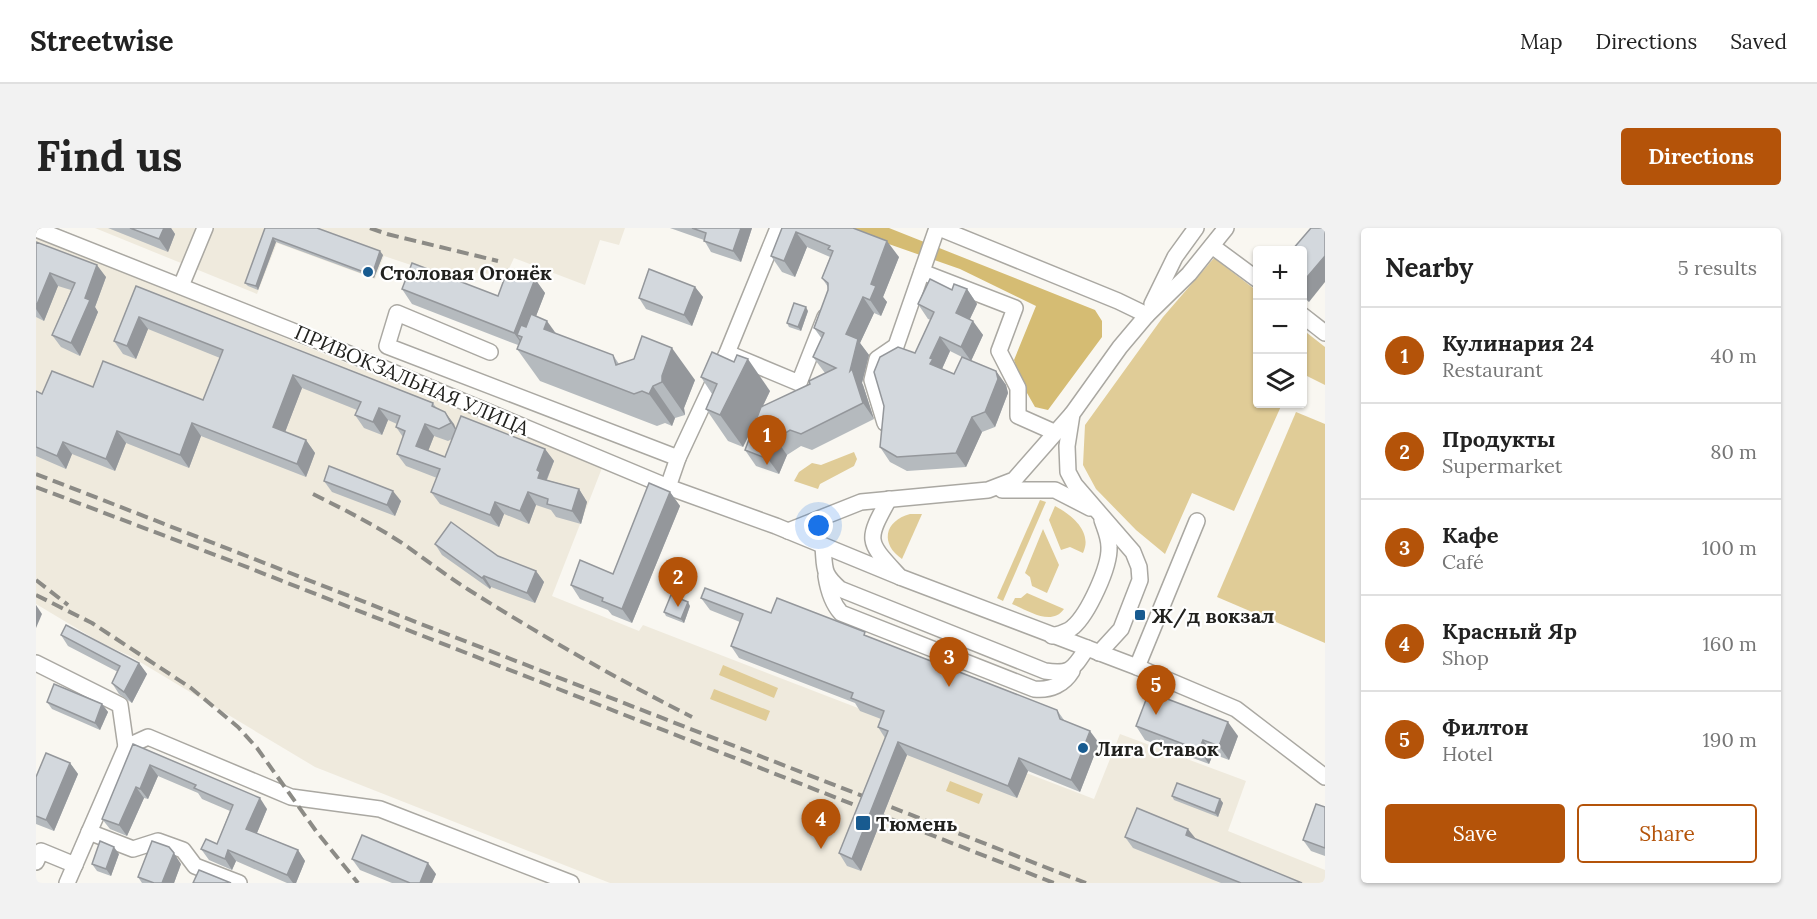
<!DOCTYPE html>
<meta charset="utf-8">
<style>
:root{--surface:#fff;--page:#f2f2f2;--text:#222;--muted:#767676;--line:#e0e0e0;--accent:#b45309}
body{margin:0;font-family:Lora,serif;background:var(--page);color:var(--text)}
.controls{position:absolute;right:18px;top:18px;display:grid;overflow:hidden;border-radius:6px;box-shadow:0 2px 4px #0004}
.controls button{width:54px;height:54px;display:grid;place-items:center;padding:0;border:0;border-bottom:2px solid var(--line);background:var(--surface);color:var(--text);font:30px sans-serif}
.you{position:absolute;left:783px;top:298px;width:21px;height:21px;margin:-15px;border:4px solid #fff;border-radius:50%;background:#1a73e8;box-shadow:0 0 0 9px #1a73e833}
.badge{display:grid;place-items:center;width:39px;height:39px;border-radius:50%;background:var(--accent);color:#fff;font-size:20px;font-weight:700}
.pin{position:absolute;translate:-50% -50px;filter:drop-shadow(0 2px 3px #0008)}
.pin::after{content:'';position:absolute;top:32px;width:21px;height:18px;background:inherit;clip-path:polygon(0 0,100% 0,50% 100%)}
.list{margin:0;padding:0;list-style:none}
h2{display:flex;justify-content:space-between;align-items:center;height:78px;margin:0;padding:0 24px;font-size:26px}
h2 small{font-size:20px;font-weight:400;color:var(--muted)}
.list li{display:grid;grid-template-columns:39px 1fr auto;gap:18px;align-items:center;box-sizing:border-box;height:96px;padding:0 24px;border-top:2px solid var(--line)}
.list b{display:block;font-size:22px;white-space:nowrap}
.list p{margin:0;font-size:20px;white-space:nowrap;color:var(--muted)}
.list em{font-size:20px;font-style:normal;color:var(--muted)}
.actions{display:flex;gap:12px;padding:18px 24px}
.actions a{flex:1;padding:14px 0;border:2px solid var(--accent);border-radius:6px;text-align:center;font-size:21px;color:var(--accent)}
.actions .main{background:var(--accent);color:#fff}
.icon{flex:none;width:33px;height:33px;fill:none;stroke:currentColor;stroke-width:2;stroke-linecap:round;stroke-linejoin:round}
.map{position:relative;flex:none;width:1289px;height:655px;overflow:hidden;border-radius:6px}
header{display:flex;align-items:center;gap:36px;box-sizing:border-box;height:84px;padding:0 30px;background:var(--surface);border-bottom:2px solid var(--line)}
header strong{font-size:28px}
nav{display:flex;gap:33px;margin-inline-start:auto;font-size:21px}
.intro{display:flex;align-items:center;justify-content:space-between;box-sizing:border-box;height:144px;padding:0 36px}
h1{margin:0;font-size:42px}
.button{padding:15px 27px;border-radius:6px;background:var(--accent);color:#fff;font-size:21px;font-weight:700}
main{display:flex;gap:36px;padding:0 36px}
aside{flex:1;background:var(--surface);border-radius:6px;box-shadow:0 2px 4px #0004}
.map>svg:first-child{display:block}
.built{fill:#efeadd}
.green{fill:#e0cc97}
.forest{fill:#d5bc73}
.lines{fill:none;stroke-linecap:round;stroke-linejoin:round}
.minor-casing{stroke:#aaa8a2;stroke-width:18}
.minor{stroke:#fff;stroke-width:15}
.rail{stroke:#8c8b86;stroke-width:4;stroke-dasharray:12 6;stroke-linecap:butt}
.wall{fill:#b5babe;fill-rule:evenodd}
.shaded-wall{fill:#94979b}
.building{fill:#d3d8dd;stroke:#94979b;stroke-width:1.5}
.poi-dot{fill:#185b90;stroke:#fff;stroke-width:2}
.labels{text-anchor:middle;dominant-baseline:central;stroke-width:4.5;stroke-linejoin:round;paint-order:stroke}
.poi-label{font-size:20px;font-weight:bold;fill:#21211e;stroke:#fff;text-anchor:start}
.street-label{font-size:20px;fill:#21211e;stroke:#fff}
</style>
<header>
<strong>Streetwise</strong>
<nav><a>Map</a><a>Directions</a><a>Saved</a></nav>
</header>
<div class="intro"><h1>Find us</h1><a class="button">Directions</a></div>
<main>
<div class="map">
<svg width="1289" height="655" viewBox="0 0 1289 655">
<rect width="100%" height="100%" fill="#f9f7f1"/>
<g class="built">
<path d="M59 0H589L583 17 564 12 549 57 478 30 470 47 387 41 348 28 339 51 241 15 221 66Z"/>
<path d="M0 8 566 240 516 368 603 403 607 397 1058 571 1084 506 1210 553 1192 603 1289 642V655H574L279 539 94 428 67 416 0 376Z"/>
</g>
<g class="green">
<path d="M1178 30 1221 63 1222 176H1246L1198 283 1156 265 1129 326 1100 302 1060 261 1047 237 1049 197 1127 89Z"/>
<path d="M1266 101 1289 119V157L1267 146Z"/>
<path d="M1260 184 1289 196V415L1181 369Z"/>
<path d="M818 224 821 231 818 238 784 256 782 261 758 253 763 244 776 235 785 237Z"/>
<path d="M1004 272 1010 274 967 373 961 370Z"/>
<path d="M1019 278C1036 287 1057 304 1047 325L1034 319 1025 322 1013 292Z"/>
<path d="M874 286H886L866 331C844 316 848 293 874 286Z"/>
<path d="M1007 301 1023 337 1011 365 996 358 994 349 989 345Z"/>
<path d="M991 365 1028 381C1015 399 992 382 976 376L979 370H985Z"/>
<path d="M687 437 742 460 738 470 683 447Z"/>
<path d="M678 461 734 483 730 493 674 471Z"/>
<path d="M914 553 947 566 943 576 910 563Z"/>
</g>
<path class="forest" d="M807 0H853L1059 82 1066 93V109L1012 182 999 179 987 158 978 132 1000 78 924 41Z"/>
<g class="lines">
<defs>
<g id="minor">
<path d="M903 0 1082 73 1111 87"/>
<path d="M0 1 292 117 632 259 740 298 864 349"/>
<path d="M1176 18 1222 52"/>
<path d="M886 44 979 80 963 123 982 160V188L1018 204"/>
<path d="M145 58 169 0"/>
<path d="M1116 76 1139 29 1160 0"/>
<path d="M1266 87 1289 105"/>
<path d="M454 124 361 85 351 118 642 230"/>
<path d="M696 127 763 155 789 89"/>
<path d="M849 195 836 152 841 131 860 118 901 0"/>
<path d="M632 259 642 230 691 125 742 0"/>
<path d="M966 262H1019L1054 280"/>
<path d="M853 271C829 314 831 313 864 349L1101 439 1200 481 1289 549"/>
<path d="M752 303 825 274 952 262 978 252 1036 186"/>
<path d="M787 318C789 341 786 345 804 361L1009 443C1035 447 1037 441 1051 420"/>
<path d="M790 348C792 361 796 375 805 385L998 461C1015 463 1028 456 1036 443"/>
<path d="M1016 408C1023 406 1032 404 1037 399 1052 386 1074 339 1073 319 1073 309 1069 301 1066 292"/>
<path d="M1063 425 1085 401 1104 352 1103 339 1097 324 1039 257 1032 244 1031 218 1036 186 1084 119 1111 87 1153 46 1190 0"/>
<path d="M0 435 84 477 90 519"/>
<path d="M1101 439 1161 293"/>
<path d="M90 519 112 509 255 569 344 581 535 655"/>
<path d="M53 604 97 621 122 613 147 622 159 638 203 655"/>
<path d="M0 634 5 623 39 637"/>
<path d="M31 655 90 519"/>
</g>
</defs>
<use href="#minor" class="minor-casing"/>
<use href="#minor" class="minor"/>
<g class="rail">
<path d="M334 0 351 6 462 33"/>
<path d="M0 246 1050 655"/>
<path d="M0 259 203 336 1018 655"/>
<path d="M277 266C309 282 339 297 369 317 390 332 411 348 433 362 506 408 579 450 656 489"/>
<path d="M0 352 32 377"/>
<path d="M0 367 56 395 155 460 202 499 221 520 280 603 322 655"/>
</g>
</g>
<g class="wall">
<path d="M72 0H135L139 6 132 24Z"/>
<path d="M229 0 347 27 338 50 240 14 222 62 212 58 209 55Z"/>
<path d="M634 0H716L705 34 675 24 668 12Z"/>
<path d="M746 0 863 29 847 69 851 74 845 88 838 85 824 115 833 127 826 155 827 157 838 191 776 222 765 218 751 227 743 246 720 238 709 222 721 191 707 219 692 213 670 181 676 166 665 149 734 163 727 178 774 156 789 145 777 129 786 111 778 100 792 62V59L786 50 794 29 771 19 759 49 746 44 735 28Z"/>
<path d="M0 14 70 49 59 79 62 84 44 128 25 119 16 107 35 62 22 58 8 93 0 89Z"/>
<path d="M1266 22 1273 74 1266 69Z"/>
<path d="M499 51 509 65 500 88 520 106 577 127 583 136 659 152 648 180 649 187 639 190 636 198 629 195 621 198 504 153 481 121 482 117 376 76 366 61 462 68Z"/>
<path d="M100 58 397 175 401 181 409 184 420 201 509 221 518 233 511 252 543 261 551 274 545 296 520 289 515 282 500 277 493 296 468 286 463 299 404 276 395 264 401 250 370 238 361 226 367 209 360 199 361 196 352 192 346 207 328 200 319 187 321 182 266 160 249 204 270 212 279 225 270 249 165 208 153 240 90 215 79 243 36 226 30 241 0 228V163L6 166 57 159 167 172 184 130 112 101 100 131 87 126 78 113ZM398 208 412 213 416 211 409 229 392 223Z"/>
<path d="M659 59 667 69 656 98 610 81 603 70Z"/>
<path d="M931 61 941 76 934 91 947 107 935 133 960 143 970 157 972 165 959 199 946 204 930 239 871 243 854 234 844 219 879 125 895 92 892 91 882 76 916 62ZM914 123 926 129 918 146 906 141Z"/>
<path d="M772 83 765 103 753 99 751 95Z"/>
<path d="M288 253 365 273 359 288 296 264Z"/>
<path d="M634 264 644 278 596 395 576 387 572 382 544 371 535 357 577 346Z"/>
<path d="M399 316 462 328 500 343 508 354 499 375 455 359 454 361 406 327Z"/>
<path d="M665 370 735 385 832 409 1021 482 1028 492 1063 515 1044 564 992 543 981 570 871 527 825 643 811 638 803 625 849 510 842 499 845 491 824 483 819 475 703 430 695 418 704 394 674 382Z"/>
<path d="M654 378 648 395 630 388 628 384Z"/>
<path d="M25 407 103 435 111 446 96 475 83 466 76 455 82 444 32 418Z"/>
<path d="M11 474 66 476 72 484 64 502 16 481Z"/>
<path d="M1100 498 1202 508 1193 532 1177 526 1173 536 1109 512Z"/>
<path d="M97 516 231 581 221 605 262 622 269 633 260 655H251L200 633 196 642 173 632 165 621 181 616 194 583 166 571 162 565 122 548 112 571 108 570 91 608 74 601 66 591Z"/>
<path d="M34 535 42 546 18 603 0 596V549Z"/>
<path d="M1136 568 1184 571 1187 575 1182 589 1138 572Z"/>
<path d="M1289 579V628L1275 623 1267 612Z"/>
<path d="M1089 609 1160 612 1266 655H1185L1097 620Z"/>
<path d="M83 626 75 648 61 643 56 636Z"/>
<path d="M316 631 400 646 396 655H356L324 642Z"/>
<path d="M145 636 138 655H106L102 649Z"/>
</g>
<g class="shaded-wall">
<path d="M128 0H135L139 6 132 24 123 11Z"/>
<path d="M705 0H716L705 34 697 23Z"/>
<path d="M760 4 771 19 759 49 748 33Z"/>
<path d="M237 10 240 14 222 62 220 58Z"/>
<path d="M851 13 863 29 847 69 851 74 845 88 834 72 835 56Z"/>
<path d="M344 23 347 27 338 50 336 47Z"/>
<path d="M1289 28V54L1273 74 1266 65V55Z"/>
<path d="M61 37 70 49 59 79 62 84 44 128 35 115 49 70Z"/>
<path d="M14 45 22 58 8 93 0 81V79Z"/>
<path d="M499 51 509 65 490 114 486 109 481 107 488 117V119L478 105Z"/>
<path d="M659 59 667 69 656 98 648 87Z"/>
<path d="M931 61 941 76 930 99 920 85Z"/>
<path d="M827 69 838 85 824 115 833 127 826 155 827 157 838 191 827 175 814 143 810 106Z"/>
<path d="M770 79 772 83 765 103 762 99Z"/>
<path d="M103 89 112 101 100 131 91 118Z"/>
<path d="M511 93 534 125 508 101Z"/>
<path d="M937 93 947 107 935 133 925 119Z"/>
<path d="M904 109 914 123 905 143 894 136V130Z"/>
<path d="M636 120 659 152 648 180 649 187 626 154V148Z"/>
<path d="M712 131 734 163 707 219 684 187Z"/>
<path d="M960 143 970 157 972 165 959 199 949 184Z"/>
<path d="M257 147 266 160 246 212 237 199Z"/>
<path d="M617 158 639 190 636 198 613 166Z"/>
<path d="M343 180 352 192 346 207 337 194Z"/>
<path d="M409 184 418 196 423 208 415 195Z"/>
<path d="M936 189 946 204 930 239 920 225Z"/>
<path d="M156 195 165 208 153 240 144 227Z"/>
<path d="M389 196 398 208 389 231 380 218Z"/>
<path d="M81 203 90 215 79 243 70 231Z"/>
<path d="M740 211 751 227 743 246 732 231Z"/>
<path d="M270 212 279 225 270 249 261 236Z"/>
<path d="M27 214 36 226 30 241 21 228Z"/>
<path d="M509 221 518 233 510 253 502 250 501 242Z"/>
<path d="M543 261 551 274 545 296 536 283Z"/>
<path d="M357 263 365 273 359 288 351 277Z"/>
<path d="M492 264 500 277 493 296 484 283Z"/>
<path d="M634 264 644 278 596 395 586 381Z"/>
<path d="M459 274 468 286 463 299 454 287Z"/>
<path d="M500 343 508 354 499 375 491 365Z"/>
<path d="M448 348 455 359 454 361 446 350Z"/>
<path d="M652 374 654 378 648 395 645 391Z"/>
<path d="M0 377 6 386 0 400Z"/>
<path d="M103 435 111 446 96 475 88 464Z"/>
<path d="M66 476 72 484 64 502 59 495Z"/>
<path d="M1192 494 1202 508 1193 532 1183 518Z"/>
<path d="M1054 503 1063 515 1044 564 1035 552Z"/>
<path d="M1167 512 1177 526 1173 536 1163 522Z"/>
<path d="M862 514 871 527 825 643 816 631Z"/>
<path d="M983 530 992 543 981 570 972 558Z"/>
<path d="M34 535 42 546 18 603 10 592Z"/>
<path d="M114 537 122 548 112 571 104 561Z"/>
<path d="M100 559 108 570 91 608 83 597Z"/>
<path d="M224 570 231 581 218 612 210 601Z"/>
<path d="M1184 571 1187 575 1182 589 1179 585Z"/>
<path d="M1152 601 1160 611 1150 607Z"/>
<path d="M78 619 83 626 75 648 70 641Z"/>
<path d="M192 622 200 633 196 642 189 631Z"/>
<path d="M262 622 269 633 260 655H257L251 647Z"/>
<path d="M138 625 145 636 138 655H126Z"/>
<path d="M392 635 400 646 396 655H384Z"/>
</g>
<g class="building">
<path d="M94 0H128L123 11Z"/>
<path d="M229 0H281L344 23 336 47 237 10 220 58 209 55Z"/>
<path d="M656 0H705L697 23 668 13 670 5Z"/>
<path d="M746 0H817L851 13 835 56 840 58 834 72 827 69 810 106 822 111 814 143 816 141 827 175 765 206 754 202 740 211 732 231 709 222 725 179 774 156 773 153 800 140 777 129 788 105 778 100 792 62V55L786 50 797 23 792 21 794 18 760 4 748 33 735 28Z"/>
<path d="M1275 0H1289V28L1266 55V22H1256Z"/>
<path d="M0 14 61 37 49 70 54 72 35 115 16 107 39 55 14 45 0 79Z"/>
<path d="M376 35 462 68 472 41 499 51 478 105 366 61Z"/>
<path d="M613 41 659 59 648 87 603 70Z"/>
<path d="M894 51 916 62 918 56 931 61 920 85 937 93 925 119 904 109 894 130 897 131 894 136 918 146 926 129 960 143 962 151 949 184 936 189 920 225 861 229 844 219 848 178 838 144 844 129 862 119 879 125 898 84 882 76Z"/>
<path d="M100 58 397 175 396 178 409 184 415 195 403 201 389 196 380 218 409 229 425 188 509 221 501 242 504 244 502 250 543 261 536 283 511 276 512 271 492 264 484 283 459 274 454 287 395 264 404 241 361 226 369 203 360 199 364 188 343 180 337 194 319 187 325 174 257 147 237 199 270 212 261 236 156 195 144 227 81 203 70 231 27 214 21 228 0 219V163L6 166 16 143 57 159 67 133 167 172 187 122 103 89 91 118 78 113Z"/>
<path d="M758 75 770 79 762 99 751 95Z"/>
<path d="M495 86 511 93 508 101 577 127 580 137 598 131 606 108 636 120 626 148V154L617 158 613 166 606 163 598 166 481 121 486 109 481 107 485 97 490 99Z"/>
<path d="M676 124 698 134 701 127 712 131 684 187 670 181 681 156 665 149Z"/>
<path d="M293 238 357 263 351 277 288 253Z"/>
<path d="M613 255 634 264 586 381 566 373 567 370 535 357 544 332 577 346Z"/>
<path d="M415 294 462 328 500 343 491 365 448 348 446 350 399 316Z"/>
<path d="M669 360 735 385 741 370 829 404 828 407 1021 482 1024 491 1054 503 1035 552 983 530 972 558 862 514 816 631 803 625 852 503 842 499 848 483 815 470 817 465 695 418 707 386 665 370Z"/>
<path d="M635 367 652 374 645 391 628 384Z"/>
<path d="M30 397 103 435 88 464 76 455 84 438 25 407Z"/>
<path d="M18 456 66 476 59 495 11 474Z"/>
<path d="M1113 464 1192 494 1183 518 1167 512 1163 522 1100 498Z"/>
<path d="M97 516 224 570 210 601 262 622 251 647 192 622 189 631 165 621 170 611 181 616 197 577 158 560 160 557 114 537 104 561 100 559 83 597 66 591Z"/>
<path d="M10 525 34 535 10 592 0 588V549Z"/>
<path d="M1141 555 1184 571 1179 585 1136 568Z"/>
<path d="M1280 576 1289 579V620L1267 612Z"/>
<path d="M1101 580 1152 601 1150 607 1266 655H1205L1089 609Z"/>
<path d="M326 607 392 635 384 655H374L316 631Z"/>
<path d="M64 613 78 619 70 641 56 636Z"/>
<path d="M116 613 133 619 138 625 126 655H118L102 649Z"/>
<path d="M163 642 195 655H157Z"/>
</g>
<g class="poi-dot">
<circle cx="332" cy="44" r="6"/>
<rect x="1098" y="381" width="12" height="12" rx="3"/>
<circle cx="1047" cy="520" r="6"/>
<rect x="819" y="587" width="16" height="16" rx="3"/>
</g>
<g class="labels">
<g class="poi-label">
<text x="344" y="44">Столовая Огонёк</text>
<text x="1116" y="387">Ж/д вокзал</text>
<text x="1059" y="520">Лига Ставок</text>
<text x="840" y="595">Тюмень</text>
</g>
<g class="street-label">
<text transform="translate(376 152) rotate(23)">ПРИВОКЗАЛЬНАЯ УЛИЦА</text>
</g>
</g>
</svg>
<div class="controls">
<button>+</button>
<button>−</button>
<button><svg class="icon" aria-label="layers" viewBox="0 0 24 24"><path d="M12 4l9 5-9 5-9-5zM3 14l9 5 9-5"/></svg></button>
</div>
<div class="you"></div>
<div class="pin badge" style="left:731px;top:237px">1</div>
<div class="pin badge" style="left:642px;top:379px">2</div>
<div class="pin badge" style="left:913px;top:459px">3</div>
<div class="pin badge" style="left:785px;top:621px">4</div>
<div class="pin badge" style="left:1120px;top:487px">5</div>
</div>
<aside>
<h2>Nearby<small>5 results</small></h2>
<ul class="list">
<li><span class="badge">1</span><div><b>Кулинария 24</b><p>Restaurant</p></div><em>40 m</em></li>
<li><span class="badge">2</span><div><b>Продукты</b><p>Supermarket</p></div><em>80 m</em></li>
<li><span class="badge">3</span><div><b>Кафе</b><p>Café</p></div><em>100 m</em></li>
<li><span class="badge">4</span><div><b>Красный Яр</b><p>Shop</p></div><em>160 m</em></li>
<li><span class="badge">5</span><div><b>Филтон</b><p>Hotel</p></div><em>190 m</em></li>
</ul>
<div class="actions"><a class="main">Save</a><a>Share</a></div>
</aside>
</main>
